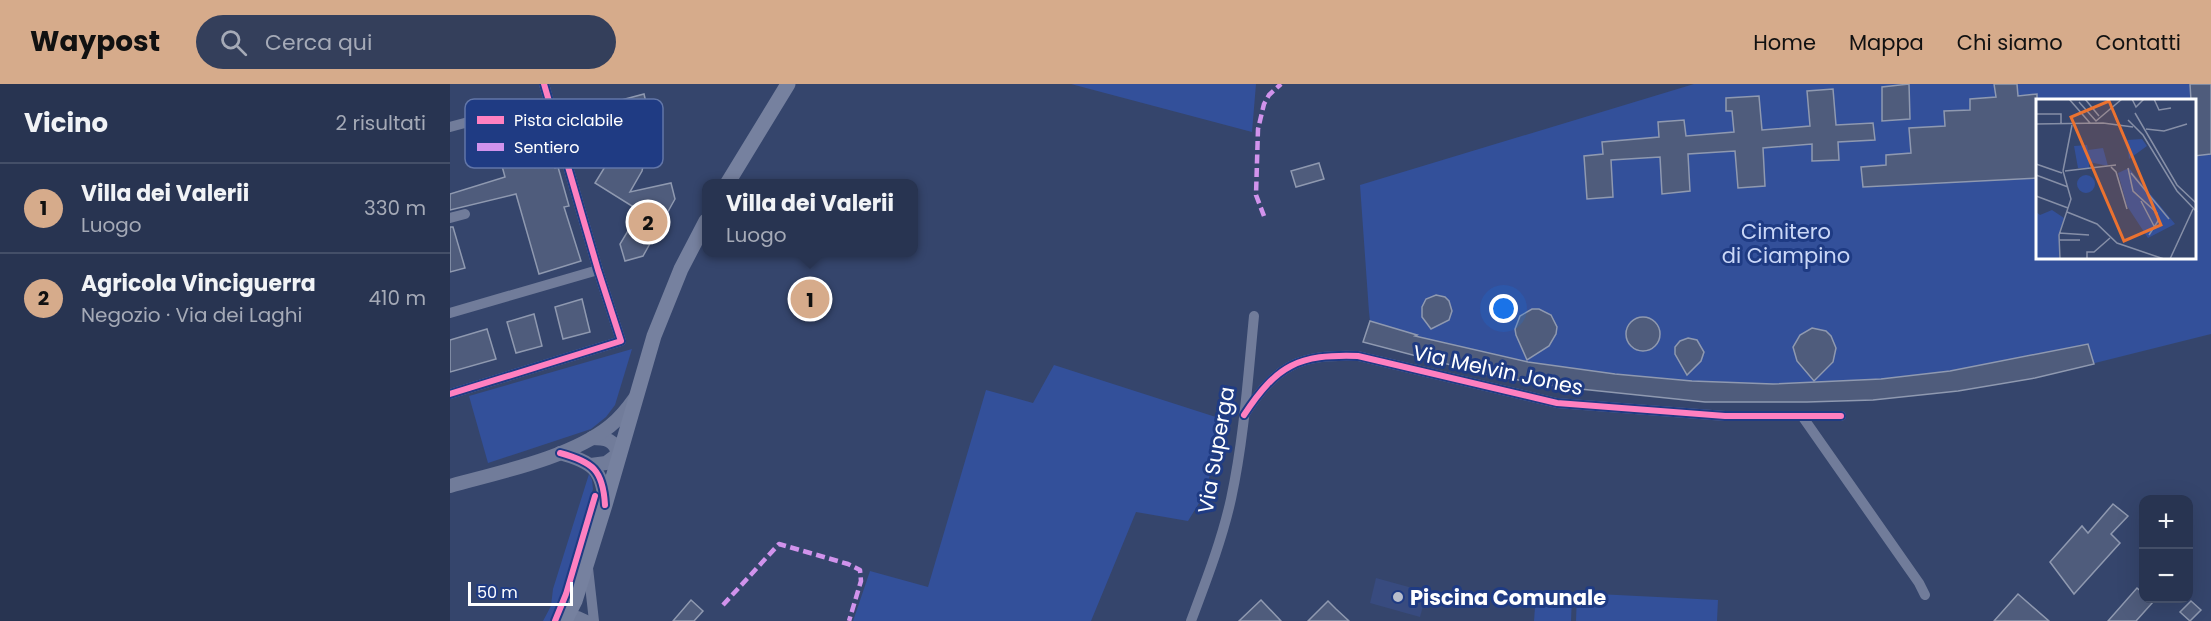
<!DOCTYPE html>
<html lang="it">
<meta charset="utf-8">
<style>
:root{--surface:#283451;--page:#343f5b;--text:#f1f3f6;--muted:#a5aab7;--line:#444f68;--accent:#d6ab8b}
body{margin:0;font-family:Poppins,sans-serif;background:var(--page);color:var(--text)}
.controls{position:absolute;right:18px;bottom:18px;display:grid;overflow:hidden;border-radius:12px;box-shadow:0 6px 24px #0002}
.controls button{width:54px;height:54px;display:grid;place-items:center;padding:0;border:0;border-bottom:2px solid var(--line);background:var(--surface);color:var(--text);font:30px sans-serif}
.scale{position:absolute;left:18px;bottom:15px;width:105px;box-sizing:border-box;padding-left:6px;border:3px solid #fff;border-top:0;font-size:16px;line-height:21px;white-space:nowrap;color:#fff;-webkit-text-stroke:4px #1f3b83;paint-order:stroke}
.you{position:absolute;left:1054px;top:225px;width:21px;height:21px;margin:-15px;border:4px solid #fff;border-radius:50%;background:#1a73e8;box-shadow:0 0 0 9px #1a73e833}
.badge{display:grid;place-items:center;width:39px;height:39px;border-radius:50%;background:var(--accent);color:#111;font-size:20px;font-weight:700}
.pin{position:absolute;translate:-50% -50%;border:3px solid #fff;box-shadow:0 2px 6px #0006}
.popup{position:absolute;left:252px;top:95px;width:216px;height:78px;box-sizing:border-box;display:grid;place-content:center;border-radius:12px;background:var(--surface);filter:drop-shadow(0 2px 4px #0005);font-size:20px;white-space:nowrap;color:var(--muted)}
.popup b{font-size:22px;color:var(--text)}
.popup::after{content:'';position:absolute;left:50%;top:100%;margin-left:-12px;border:12px solid transparent;border-top-color:var(--surface)}
.list{margin:0;padding:0;list-style:none}
h2{display:flex;justify-content:space-between;align-items:center;height:78px;margin:0;padding:0 24px;font-size:26px}
h2 small{font-size:20px;font-weight:400;color:var(--muted)}
.list li{display:grid;grid-template-columns:39px 1fr auto;gap:18px;align-items:center;box-sizing:border-box;height:90px;padding:0 24px;border-top:2px solid var(--line)}
.list b{display:block;font-size:22px;white-space:nowrap}
.list p{margin:0;font-size:20px;white-space:nowrap;color:var(--muted)}
.list em{font-size:20px;font-style:normal;color:var(--muted)}
.icon{flex:none;width:33px;height:33px;fill:none;stroke:currentColor;stroke-width:2;stroke-linecap:round;stroke-linejoin:round}
.map{position:relative;flex:none;width:1761px;height:537px;overflow:hidden}
header{display:flex;align-items:center;gap:36px;box-sizing:border-box;height:84px;padding:0 30px;background:var(--accent);color:#111}
header strong{font-size:28px}
nav{display:flex;gap:33px;margin-inline-start:auto;font-size:21px}
.search{width:420px;height:54px;background:var(--page);display:flex;align-items:center;gap:15px;box-sizing:border-box;padding:0 21px;border-radius:33px;color:var(--muted);font-size:22px}
main{display:flex}
aside{flex:1;background:var(--surface)}
.map>svg:first-child{display:block}
.green{fill:#33509a;fill-rule:evenodd}
.water{fill:#384b7f}
.building{fill:#4f5c7c;stroke:#8f99b0;stroke-width:1.5}
.lines{fill:none;stroke-linecap:round;stroke-linejoin:round}
.minor{stroke:#717c9a;stroke-width:10}
.tertiary{stroke:#717c9a;stroke-width:14}
.secondary{stroke:#76819f;stroke-width:15}
.quiet{stroke:#d193ec;stroke-width:4.5;stroke-dasharray:9 4.5;stroke-linecap:butt}
.cycleway-casing{stroke:#1f3b83;stroke-width:10}
.cycleway{stroke:#ff80c0;stroke-width:6}
.poi-dot{fill:#b8becc;stroke:#1f3b83;stroke-width:2}
.labels{text-anchor:middle;dominant-baseline:central;stroke-width:6;stroke-linejoin:round;paint-order:stroke}
.park-label{font-size:21px;fill:#cad7f7;stroke:#1f3b83}
.street-label{font-size:21px;fill:#fff;stroke:#1f3b83}
.poi-label{font-size:21px;font-weight:bold;fill:#fff;stroke:#1f3b83;text-anchor:start}
.inset-road{fill:none;stroke:#868fa7;stroke-width:1.5}
.view{fill:#eb7230;fill-opacity:0.15;stroke:#eb7230;stroke-width:3}
.inset-edge{fill:none;stroke:#fff;stroke-width:3}
.key{fill:#1f3b83;stroke:#6276a8;stroke-width:1.5}
.key-label{font-size:16px;fill:#fff}
</style>
<header>
<strong>Waypost</strong>
<div class="search"><svg class="icon" aria-label="search" viewBox="0 0 24 24"><circle cx="10" cy="10" r="6"/><path d="M15 15l6 6"/></svg>Cerca qui</div>
<nav><a>Home</a><a>Mappa</a><a>Chi siamo</a><a>Contatti</a></nav>
</header>
<main>
<aside>
<h2>Vicino<small>2 risultati</small></h2>
<ul class="list">
<li><span class="badge">1</span><div><b>Villa dei Valerii</b><p>Luogo</p></div><em>330 m</em></li>
<li><span class="badge">2</span><div><b>Agricola Vinciguerra</b><p>Negozio · Via dei Laghi</p></div><em>410 m</em></li>
</ul>
</aside>
<div class="map">
<svg width="1761" height="537" viewBox="0 0 1761 537">
<rect width="100%" height="100%" fill="#35456c"/>
<g class="green">
<path d="M621 0H806L802 48Z"/>
<path d="M1244 0H1761V250L1585 294 1423 316 1357 318H1255L1111 303 1039 291 913 258 920 237 919 228 910 101ZM1587 16H1744V174H1587Z"/>
<path d="M182 265 165 321 156 333 141 345 38 379 19 312Z"/>
<path d="M604 281 772 335 756 408 738 437 686 428 641 537H403L420 487 478 503 536 306 583 319Z"/>
<path d="M139 390 142 396 143 405 112 516 103 537H93L101 522 103 505Z"/>
<path d="M1127 509 1268 516 1267 537H1126Z"/>
<path d="M1086 510 1122 512 1121 537H1084Z"/>
</g>
<path class="water" d="M926 494 977 508 970 533 920 519Z"/>
<g class="building">
<path d="M1459 0 1460 35 1432 37V3Z"/>
<path d="M1544 0H1567L1568 12 1587 10V94L1413 103 1411 83 1436 81V71L1461 69 1459 44 1495 42 1494 27 1520 26V15L1546 13Z"/>
<path d="M1740 0H1761V70L1744 72V16H1741Z"/>
<path d="M1383 5 1386 41 1423 39 1425 56 1388 58 1389 76 1362 77V60L1313 64 1315 102 1288 104 1285 67 1238 70 1240 107 1212 110 1210 73 1161 76 1163 113 1137 115 1134 72 1153 70 1152 58 1209 53 1208 38 1234 36 1236 52 1284 48 1282 27H1276V14L1309 12 1312 46 1360 42 1357 7Z"/>
<path d="M194 10 202 44 192 87 180 108 221 99 225 115 193 172 175 177 170 160 190 127 145 99 161 73 166 45 160 19Z"/>
<path d="M92 36 105 84 108 83 119 122 114 123 131 177 89 190 66 110 0 126V110L55 93 43 49Z"/>
<path d="M869 79 874 95 846 103 841 87Z"/>
<path d="M0 143H3L15 184 0 188Z"/>
<path d="M986 211 995 213 999 217 1002 227 999 236 981 245 972 233V223L976 215Z"/>
<path d="M132 215 140 248 113 255 105 223Z"/>
<path d="M1082 225H1089L1101 231 1107 243 1106 250 1099 262 1077 276 1066 251 1065 245 1070 232Z"/>
<path d="M84 230 92 262 66 269 57 238Z"/>
<circle cx="1193" cy="250" r="17"/>
<path d="M920 237 967 251 965 252 1078 278 1165 290 1242 297 1323 300 1431 295 1500 287 1638 260 1644 280 1585 294 1508 307 1423 316 1357 318H1255L1111 303 1039 291 913 258Z"/>
<path d="M1362 244 1376 247 1381 252 1386 264 1383 278 1364 297 1347 277 1343 263 1350 251Z"/>
<path d="M37 245 46 275 0 288V256Z"/>
<path d="M1238 254 1247 256 1254 268 1251 277 1237 291 1225 270V263L1230 257Z"/>
<path d="M1663 420 1678 432 1661 450 1670 459 1624 510 1600 478 1632 442 1638 449Z"/>
<path d="M1687 504 1694 510V514H1699L1703 518 1686 537H1658Z"/>
<path d="M1568 510 1599 537H1544Z"/>
<path d="M241 516 253 527 244 537H223Z"/>
<path d="M811 516 831 537H789Z"/>
<path d="M878 517 886 525 899 537H858Z"/>
<path d="M1741 517 1751 526 1740 537 1730 528Z"/>
</g>
<g class="lines">
<g class="minor">
<path d="M0 43 63 26"/>
<path d="M0 134 15 130"/>
<path d="M0 229 148 186"/>
<path d="M0 310 171 257 148 186 94 0"/>
<path d="M794 331C827 281 848 270 908 272L1107 319 1275 332H1391"/>
<path d="M1352 332 1469 499 1475 511"/>
<path d="M138 484 144 537"/>
<path d="M117 537V534L128 532 139 537"/>
<path d="M741 537C756 497 772 456 781 415 794 355 798 293 804 232"/>
</g>
<g class="tertiary">
<path d="M110 369C142 378 153 385 155 420"/>
<path d="M141 381 156 379 168 370C165 356 156 354 142 354"/>
<path d="M0 402C50 388 120 374 160 342 170 334 178 324 185 314"/>
</g>
<g class="secondary">
<path d="M277 100 338 0"/>
<path d="M115 537 125 517 155 421 204 252 231 185 256 137"/>
</g>
<g class="quiet">
<path d="M814 132 806 111 808 45 814 20 819 11 831 0"/>
<path d="M273 521 329 460 398 480 410 486 411 497 399 537"/>
</g>
<defs>
<g id="cycleway">
<path d="M0 310 171 257 148 186 94 0"/>
<path d="M794 331C827 281 848 270 908 272L1107 319 1275 332H1391"/>
<path d="M110 369C143 378 153 386 155 421"/>
<path d="M105 537 116 510 145 412"/>
</g>
</defs>
<use href="#cycleway" class="cycleway-casing"/>
<use href="#cycleway" class="cycleway"/>
</g>
<circle class="poi-dot" cx="948" cy="513" r="6"/>
<g class="labels">
<g class="park-label">
<text x="1336" y="147">Cimitero<tspan x="1336" dy="24">di Ciampino</tspan></text>
</g>
<g class="street-label">
<text transform="translate(1048 286) rotate(12)">Via Melvin Jones</text>
<text transform="translate(766 366) rotate(-80)">Via Superga</text>
</g>
<g class="poi-label">
<text x="960" y="513">Piscina Comunale</text>
</g>
</g>
<g transform="translate(1586 15)">
<rect width="160" height="160" fill="#35456c"/>
<path d="M106 40 111 47 93 60 91 41ZM51 46 52 51 67 49 72 67 53 63V69H42L38 47ZM93 69 139 125 112 139 91 107 82 74ZM41 85a9 9 0 1 1 18 0a9 9 0 1 1-18 0ZM16 111 28 119 23 136 24 160H0V113L4 116Z" fill="#33509a"/>
<path class="inset-road" d="M33 0 54 24M49 0 63 17M96 0 100 8 108 0M118 0 123 11 135 9M43 3 60 22 86 0M99 14 141 86 160 104M0 15H25V24M92 21 107 36 141 92 161 113M0 25 67 24 97 28M110 30 128 32 151 25M0 65 26 74M75 68 80 73 91 110M92 69 97 92 121 114 122 122 113 136M27 72 36 26M29 72 80 66M95 74 133 120M0 76 32 88M0 97 32 109M105 102 118 127M31 113 61 125 81 144 128 160M23 134 53 136M23 141H44M24 160 23 136 35 100 27 72M51 160V153H58L74 139M134 160 157 110"/>
<path class="view" d="M73 2 125 126 88 142 35 18Z"/>
<rect width="160" height="160" class="inset-edge"/>
</g>
<rect x="15" y="15" width="198" height="69" rx="9" class="key"/>
<rect x="27" y="32" width="27" height="8" fill="#ff80c0"/>
<rect x="27" y="59" width="27" height="8" fill="#d193ec"/>
<g class="key-label">
<text x="64" y="42">Pista ciclabile</text>
<text x="64" y="69">Sentiero</text>
</g>
</svg>
<div class="controls">
<button>+</button>
<button>−</button>
</div>
<div class="scale">50 m</div>
<div class="you"></div>
<div class="pin badge" style="left:360px;top:215px">1</div>
<div class="popup"><b>Villa dei Valerii</b>Luogo</div>
<div class="pin badge" style="left:198px;top:138px">2</div>
</div>
</main>
